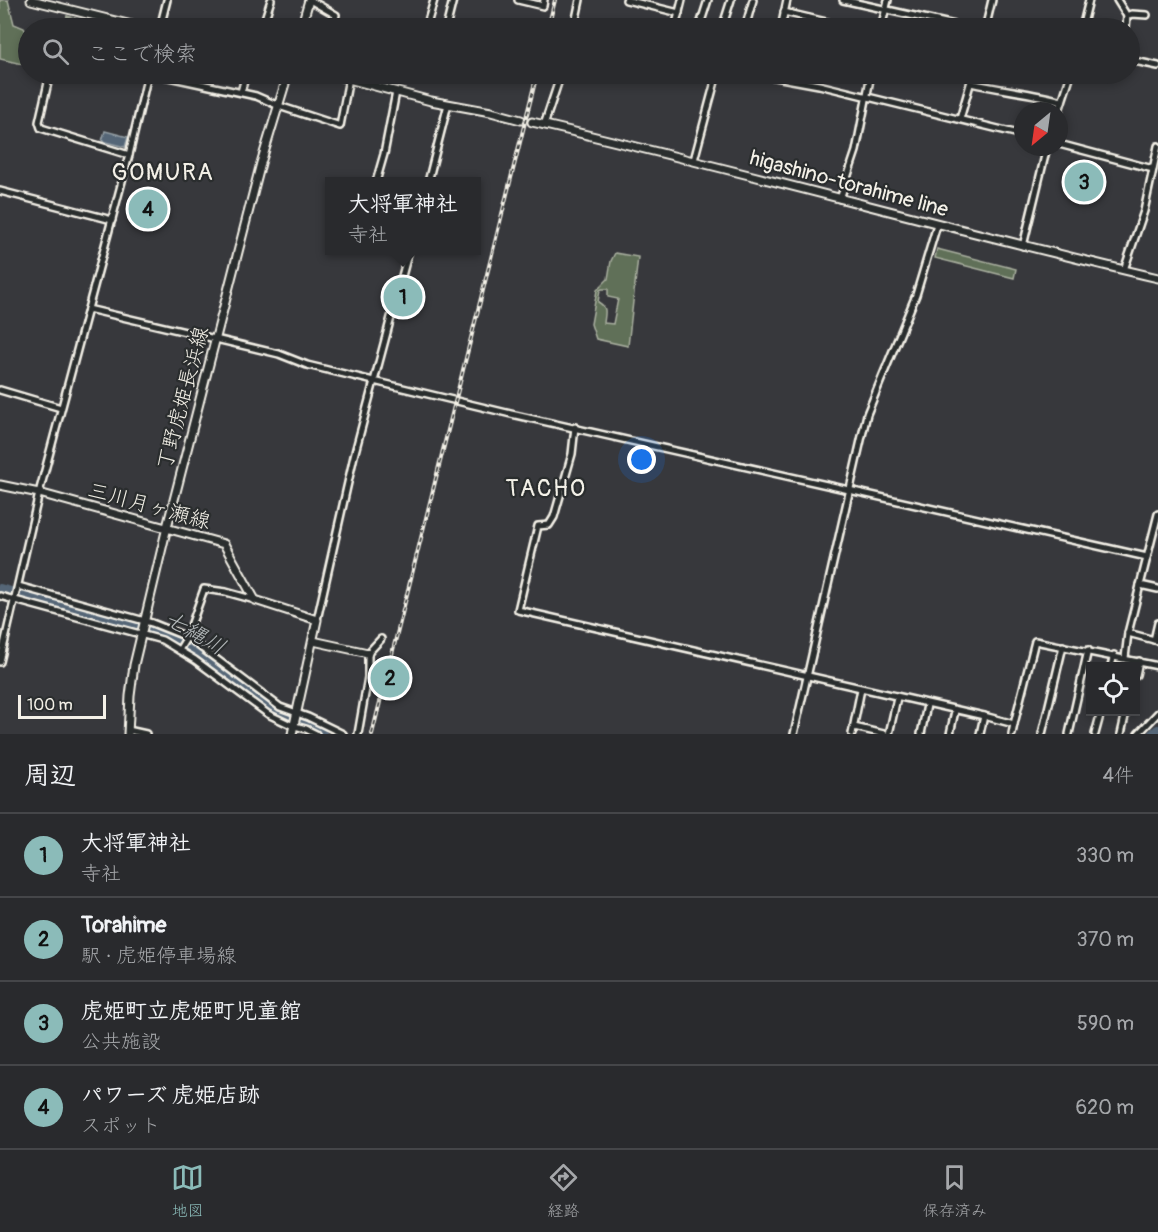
<!DOCTYPE html>
<html lang="ja">
<meta charset="utf-8">
<style>
:root{--surface:#292a2d;--page:#313235;--text:#f1f3f6;--muted:#a5a7aa;--line:#454649;--accent:#8bbbb9}
body{margin:0;font-family:Pangolin,"Klee One",sans-serif;background:var(--page);color:var(--text)}
.controls{position:absolute;right:18px;bottom:18px;display:grid;overflow:hidden;border-radius:0px;box-shadow:0 3px 9px #0003}
.controls button{width:54px;height:54px;display:grid;place-items:center;padding:0;border:0;border-bottom:2px solid var(--line);background:var(--surface);color:var(--text);font:30px sans-serif}
.compass{position:absolute;left:1014px;top:102px;width:54px;height:54px;border-radius:50%;background:var(--surface);box-shadow:0 3px 9px #0003;rotate:209deg}
.scale{position:absolute;left:18px;bottom:15px;width:88px;box-sizing:border-box;padding-left:6px;border:3px solid #f4f1e8;border-top:0;font-size:16px;line-height:21px;white-space:nowrap;color:#f4f1e8;-webkit-text-stroke:4px #2a2d2e;paint-order:stroke}
.you{position:absolute;left:642px;top:460px;width:21px;height:21px;margin:-15px;border:4px solid #fff;border-radius:50%;background:#1a73e8;box-shadow:0 0 0 9px #1a73e833}
.badge{display:grid;place-items:center;width:39px;height:39px;border-radius:50%;background:var(--accent);color:#111;font-size:20px;font-weight:700}
.pin{position:absolute;translate:-50% -50%;border:3px solid #fff;box-shadow:0 2px 6px #0006}
.popup{position:absolute;left:325px;top:177px;width:156px;height:78px;box-sizing:border-box;display:grid;place-content:center;border-radius:0px;background:var(--surface);filter:drop-shadow(0 2px 4px #0005);font-size:20px;white-space:nowrap;color:var(--muted)}
.popup b{font-size:22px;color:var(--text)}
.popup::after{content:'';position:absolute;left:50%;top:100%;margin-left:-12px;border:12px solid transparent;border-top-color:var(--surface)}
.list{margin:0;padding:0;list-style:none}
h2{display:flex;justify-content:space-between;align-items:center;height:78px;margin:0;padding:0 24px;font-size:26px}
h2 small{font-size:20px;font-weight:400;color:var(--muted)}
.list li{display:grid;grid-template-columns:39px 1fr auto;gap:18px;align-items:center;box-sizing:border-box;height:84px;padding:0 24px;border-top:2px solid var(--line)}
.list b{display:block;font-size:22px;white-space:nowrap}
.list p{margin:0;font-size:20px;white-space:nowrap;color:var(--muted)}
.list em{font-size:20px;font-style:normal;color:var(--muted)}
.icon{flex:none;width:33px;height:33px;fill:none;stroke:currentColor;stroke-width:2;stroke-linecap:round;stroke-linejoin:round}
.map{position:relative;flex:none;width:1158px;height:734px;overflow:hidden}
.search{position:absolute;background:var(--surface);box-shadow:0 3px 9px #0003;left:18px;right:18px;top:18px;height:66px;display:flex;align-items:center;gap:15px;box-sizing:border-box;padding:0 21px;border-radius:33px;color:var(--muted);font-size:22px}
.sheet{height:414px;background:var(--surface)}
nav{display:flex;justify-content:space-around;align-items:center;box-sizing:border-box;height:84px;border-top:2px solid var(--line);background:var(--surface);font-size:16px;color:var(--muted)}
nav a{display:grid;justify-items:center;gap:3px}
nav .on{color:var(--accent)}
.map>svg:first-child{display:block}
.green{fill:#607059;stroke:#aab0a0;stroke-width:1.5;fill-rule:evenodd}
.water{fill:#546677;stroke:#949ea4;stroke-width:1.5}
.lines{fill:none;stroke-linecap:round;stroke-linejoin:round}
.river{stroke:#546677;stroke-width:10}
.minor-casing{stroke:#f4f1e8;stroke-width:10}
.secondary-casing{stroke:#f4f1e8;stroke-width:11}
.minor{stroke:#2a2d2e;stroke-width:5}
.secondary{stroke:#2a2d2e;stroke-width:7}
.rail-casing{stroke:#f4f1e8;stroke-width:4}
.rail{stroke:#2a2d2e;stroke-width:1.5;stroke-dasharray:4.5;stroke-linecap:butt}
.labels{text-anchor:middle;dominant-baseline:central;stroke-width:4.5;stroke-linejoin:round;paint-order:stroke}
.street-label{font-size:21px;fill:#f4f1e8;stroke:#2a2d2e}
.water-label{font-size:22px;font-style:italic;fill:#b4b9bb;stroke:#2a2d2e}
.quarter-label{font-size:24px;letter-spacing:1.5px;fill:#f4f1e8;stroke:#2a2d2e}
</style>
<div class="map">
<svg width="1158" height="734" viewBox="0 0 1158 734">
<rect width="100%" height="100%" fill="#37383c"/>
<filter id="ink" filterUnits="userSpaceOnUse"><feTurbulence type="fractalNoise" baseFrequency=".0167" numOctaves="2"/><feDisplacementMap in="SourceGraphic" scale="12" xChannelSelector="R" yChannelSelector="G"/><feConvolveMatrix kernelMatrix="1 2 1 2 8 2 1 2 1" color-interpolation-filters="sRGB"/></filter>
<g filter="url(#ink)">
<g class="green">
<path d="M0 0H8L14 24 24 28 27 34 24 46 28 48V60L22 64 0 59Z"/>
<path d="M67 16 112 28H64Z"/>
<path d="M937 249 1016 269 1014 278 935 258Z"/>
<path d="M615 253 638 257 628 346 596 339 591 324 597 290 608 279 611 261ZM602 289H608V297L618 299 613 324 604 323C605 312 608 308 598 302L600 290Z"/>
</g>
<path class="water" d="M105 131 128 137 125 147 102 141Z"/>
<g class="lines">
<g class="river">
<path d="M0 589 158 631 196 652 278 712 302 722 322 734"/>
<path d="M1153 734 1158 730"/>
</g>
<defs>
<g id="minor">
<path d="M310 0 336 15 333 28"/>
<path d="M518 0 543 6 544 0"/>
<path d="M626 0 679 13"/>
<path d="M843 0 968 28"/>
<path d="M1117 0 1127 16"/>
<path d="M784 12 852 28"/>
<path d="M986 25 992 0"/>
<path d="M986 27V25L999 28"/>
<path d="M160 28 167 0"/>
<path d="M262 28 271 0"/>
<path d="M426 28 434 0"/>
<path d="M446 28 453 0"/>
<path d="M574 28 580 0"/>
<path d="M675 28 682 0"/>
<path d="M699 28 708 0"/>
<path d="M722 28 731 0"/>
<path d="M745 28 753 0"/>
<path d="M781 28 787 0"/>
<path d="M806 28 808 18"/>
<path d="M881 28 888 0"/>
<path d="M1082 28 1089 0"/>
<path d="M1126 28 1127 16 1132 14 1147 15"/>
<path d="M1130 60 1158 66"/>
<path d="M50 74 39 122 41 128 129 155"/>
<path d="M155 74 256 96 279 106 340 126 349 78"/>
<path d="M749 74 770 76"/>
<path d="M771 74 770 76 819 85 1023 135"/>
<path d="M971 83C1001 90 1032 93 1062 101"/>
<path d="M241 92 246 74"/>
<path d="M1059 111 1071 74"/>
<path d="M960 119 973 74"/>
<path d="M544 125 561 74"/>
<path d="M1059 144 1153 169"/>
<path d="M694 160 717 74"/>
<path d="M376 182 384 154 396 92"/>
<path d="M428 182 448 104"/>
<path d="M0 191 112 220"/>
<path d="M840 199 856 151 871 74"/>
<path d="M1023 246 1047 147"/>
<path d="M1124 270 1144 211 1158 146"/>
<path d="M88 309 279 354 307 365 511 414 1147 557"/>
<path d="M0 390 61 408"/>
<path d="M575 427 572 454 554 517 549 525 538 526 518 610 984 716 1014 724 1012 734"/>
<path d="M1140 585 1158 589"/>
<path d="M18 586 152 623 187 637 280 707 308 717 343 734"/>
<path d="M0 596 162 640 195 660 268 714 291 725 306 729 316 734"/>
<path d="M317 620 354 456 409 250"/>
<path d="M1128 633 1158 641"/>
<path d="M1154 640 1158 623"/>
<path d="M179 650 187 637 204 589 226 592 255 600"/>
<path d="M1125 658 1128 633 1158 514"/>
<path d="M0 662 39 493 129 155 148 74"/>
<path d="M1111 666 1114 655"/>
<path d="M1136 675 1139 661"/>
<path d="M1014 724 1035 641 1158 666"/>
<path d="M854 727 884 734"/>
<path d="M128 730 146 734"/>
<path d="M358 734 368 677V653L381 639"/>
<path d="M794 734 867 414 916 295 937 225"/>
<path d="M852 734 861 689"/>
<path d="M889 734 897 698"/>
<path d="M921 734 927 705"/>
<path d="M950 734 955 711"/>
<path d="M980 734 984 716"/>
<path d="M1042 734 1063 646"/>
<path d="M1069 734 1088 650"/>
<path d="M1095 734 1101 712"/>
<path d="M1121 734 1126 712"/>
<path d="M1138 734 1158 713"/>
</g>
<g id="secondary">
<path d="M31 0 144 28"/>
<path d="M301 28 309 0"/>
<path d="M330 74 431 101 491 112 521 120"/>
<path d="M532 122C742 170 948 229 1158 278"/>
<path d="M0 485 39 493 224 544 255 600 317 620 292 734"/>
<path d="M313 641 368 653"/>
<path d="M128 734 130 696 134 665 167 527 261 163 288 74"/>
</g>
</defs>
<use href="#minor" class="minor-casing"/>
<use href="#secondary" class="secondary-casing"/>
<use href="#minor" class="minor"/>
<use href="#secondary" class="secondary"/>
<defs>
<g id="rail">
<path d="M548 28 555 0"/>
<path d="M372 734 537 74"/>
</g>
</defs>
<use href="#rail" class="rail-casing"/>
<use href="#rail" class="rail"/>
</g>
</g>
<g class="labels">
<g class="street-label">
<text transform="translate(849 184) rotate(15)">higashino-torahime line</text>
<text transform="translate(183 398) rotate(-75)">丁野虎姫長浜線</text>
<text transform="translate(149 506) rotate(15)">三川月ヶ瀬線</text>
</g>
<g class="water-label">
<text transform="translate(195 633) rotate(30)">七縄川</text>
</g>
<g class="quarter-label">
<text x="163" y="172">GOMURA</text>
<text x="546" y="488">TACHO</text>
</g>
</g>
</svg>
<div class="controls">
<button><svg class="icon" aria-label="locate" viewBox="0 0 24 24"><circle cx="12" cy="12" r="6"/><path d="M12 2v4M12 18v4M2 12h4M18 12h4"/></svg></button>
</div>
<svg class="compass" viewBox="-18 -18 36 36"><path d="M0-13l5 13h-10z" fill="#e53935"/><path d="M0 13l5-13h-10z" fill="#a5a7aa"/></svg>
<div class="scale">100 m</div>
<div class="you"></div>
<div class="pin badge" style="left:403px;top:297px">1</div>
<div class="popup"><b>大将軍神社</b>寺社</div>
<div class="pin badge" style="left:390px;top:678px">2</div>
<div class="pin badge" style="left:1084px;top:182px">3</div>
<div class="pin badge" style="left:148px;top:209px">4</div>
<div class="search"><svg class="icon" aria-label="search" viewBox="0 0 24 24"><circle cx="10" cy="10" r="6"/><path d="M15 15l6 6"/></svg>ここで検索</div>
</div>
<section class="sheet">
<h2>周辺<small>4件</small></h2>
<ul class="list">
<li><span class="badge">1</span><div><b>大将軍神社</b><p>寺社</p></div><em>330 m</em></li>
<li><span class="badge">2</span><div><b>Torahime</b><p>駅 · 虎姫停車場線</p></div><em>370 m</em></li>
<li><span class="badge">3</span><div><b>虎姫町立虎姫町児童館</b><p>公共施設</p></div><em>590 m</em></li>
<li><span class="badge">4</span><div><b>パワーズ 虎姫店跡</b><p>スポット</p></div><em>620 m</em></li>
</ul>
</section>
<nav>
<a class="on"><svg class="icon" aria-label="map" viewBox="0 0 24 24"><path d="M3 6l6-2 6 2 6-2v14l-6 2-6-2-6 2zM9 4v14M15 6v14"/></svg>地図</a>
<a><svg class="icon" aria-label="directions" viewBox="0 0 24 24"><path d="M12 3l9 9-9 9-9-9zM9 14v-3h6M13 9l2 2-2 2"/></svg>経路</a>
<a><svg class="icon" aria-label="saved" viewBox="0 0 24 24"><path d="M7 4h10v16l-5-4-5 4z"/></svg>保存済み</a>
</nav>
